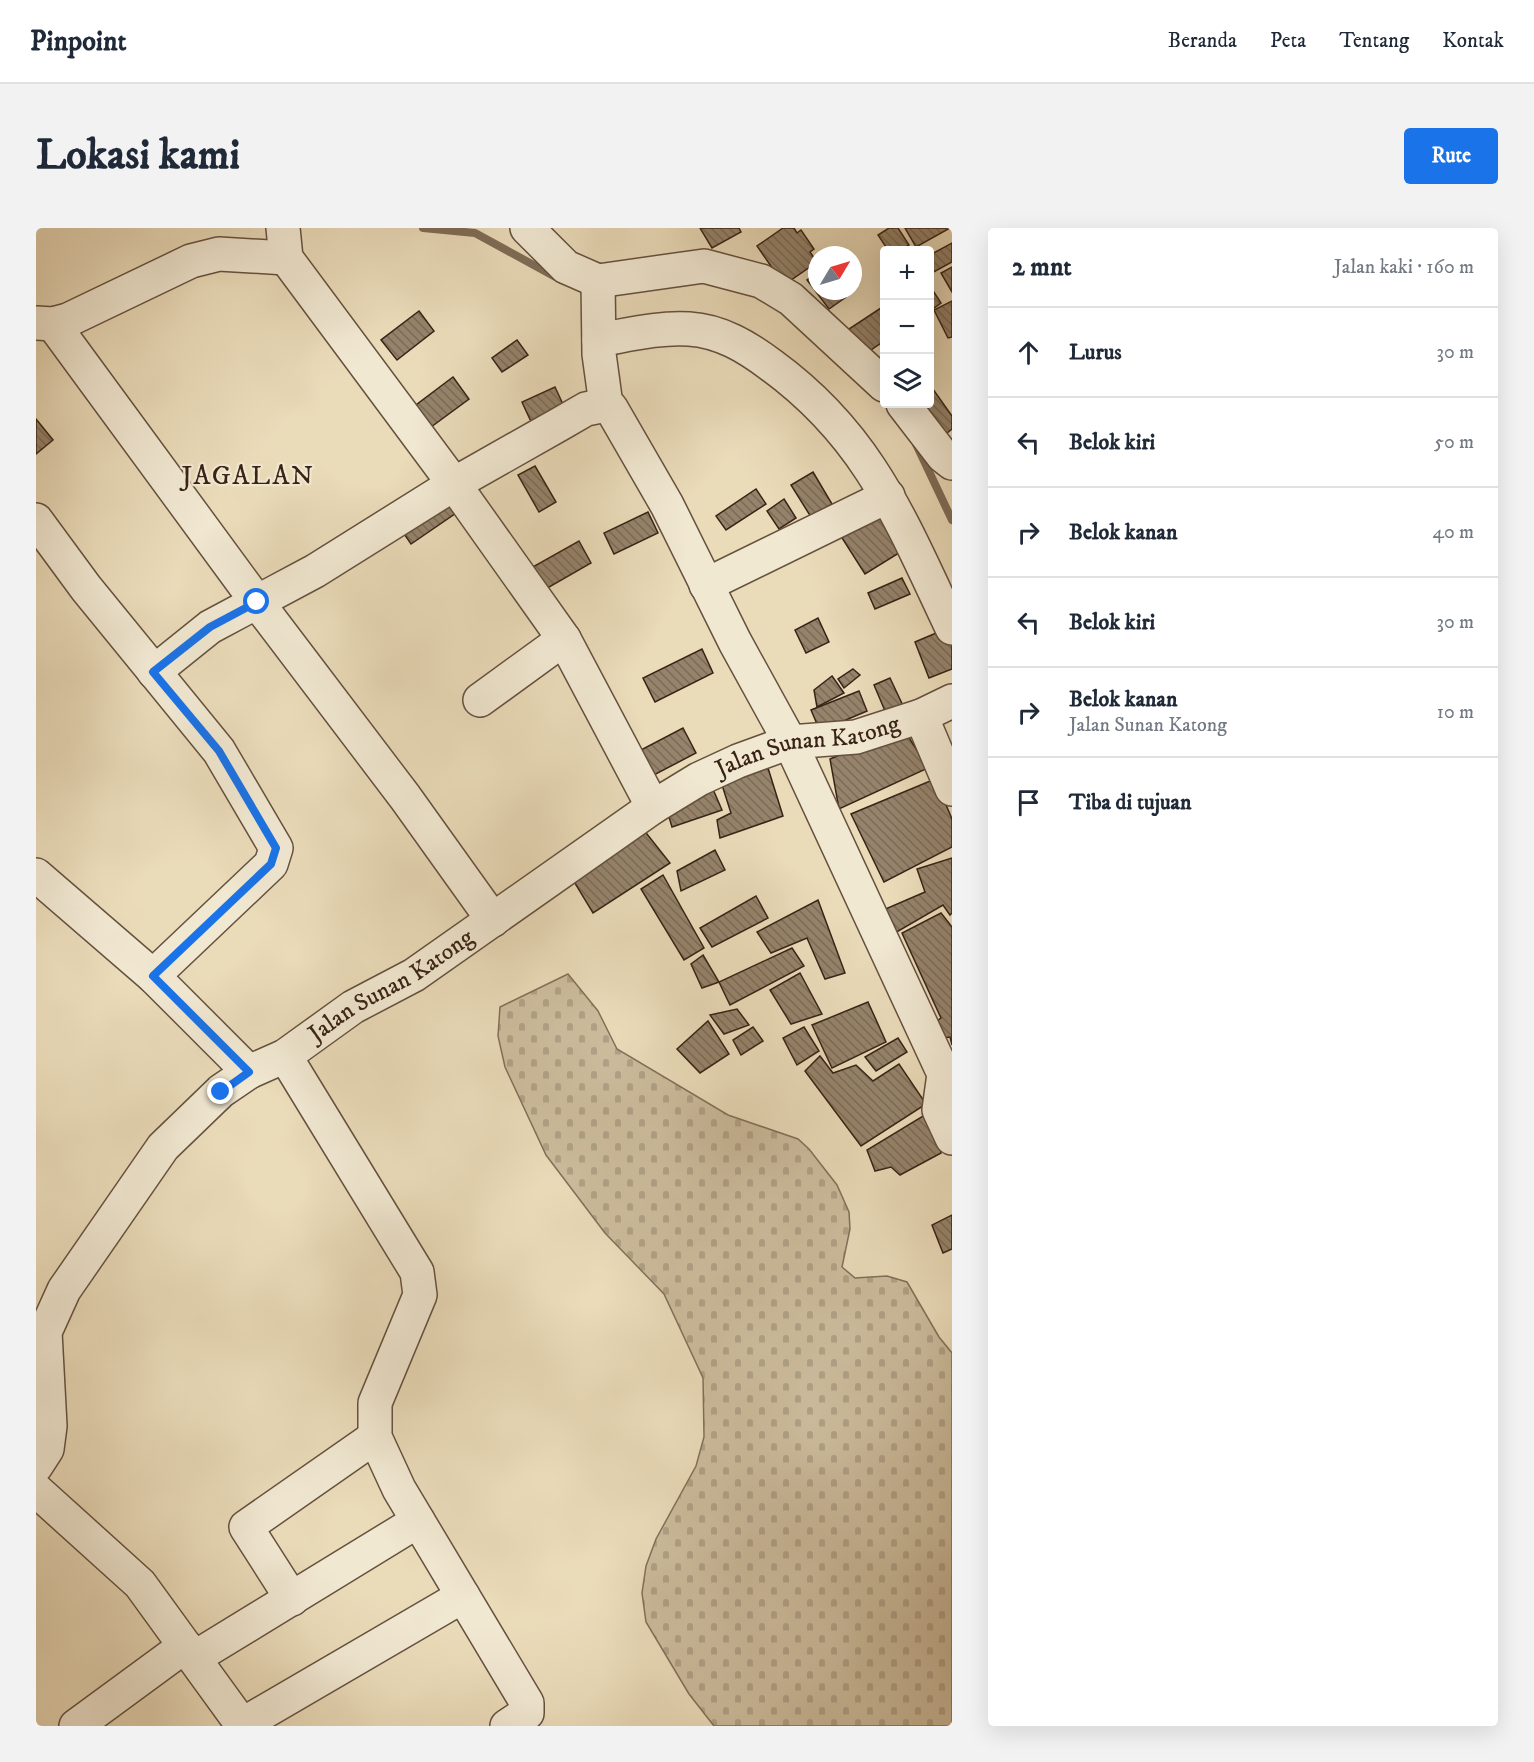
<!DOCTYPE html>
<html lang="id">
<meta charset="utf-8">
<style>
:root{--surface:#fff;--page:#f2f2f3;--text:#1f2937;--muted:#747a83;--line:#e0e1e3;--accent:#1a73e8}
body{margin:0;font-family:"IM FELL DW Pica",serif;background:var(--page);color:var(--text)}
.controls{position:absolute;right:18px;top:18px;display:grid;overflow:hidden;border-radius:6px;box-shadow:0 6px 24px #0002}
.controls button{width:54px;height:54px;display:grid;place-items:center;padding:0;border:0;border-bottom:2px solid var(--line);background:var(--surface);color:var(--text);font:30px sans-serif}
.compass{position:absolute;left:772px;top:18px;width:54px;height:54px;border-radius:50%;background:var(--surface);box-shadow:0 6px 24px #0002;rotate:52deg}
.stop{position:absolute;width:18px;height:18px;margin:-14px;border:4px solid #1a73e8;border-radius:50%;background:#fff}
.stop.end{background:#1a73e8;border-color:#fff;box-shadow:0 2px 6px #0008}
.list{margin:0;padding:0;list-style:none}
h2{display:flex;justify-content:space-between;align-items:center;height:78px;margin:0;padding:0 24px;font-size:26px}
h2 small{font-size:20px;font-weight:400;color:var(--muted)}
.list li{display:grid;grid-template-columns:39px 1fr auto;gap:18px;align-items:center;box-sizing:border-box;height:90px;padding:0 24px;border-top:2px solid var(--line)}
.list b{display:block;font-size:22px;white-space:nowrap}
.list p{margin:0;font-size:20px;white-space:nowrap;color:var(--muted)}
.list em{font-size:20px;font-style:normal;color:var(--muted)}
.icon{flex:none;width:33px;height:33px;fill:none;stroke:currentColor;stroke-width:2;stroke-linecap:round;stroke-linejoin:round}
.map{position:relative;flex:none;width:916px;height:1498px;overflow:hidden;border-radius:6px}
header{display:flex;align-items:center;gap:36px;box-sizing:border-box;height:84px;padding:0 30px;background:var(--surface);border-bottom:2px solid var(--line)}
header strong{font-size:28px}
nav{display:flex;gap:33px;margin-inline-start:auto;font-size:21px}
.intro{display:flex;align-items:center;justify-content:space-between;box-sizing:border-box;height:144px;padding:0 36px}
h1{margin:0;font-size:42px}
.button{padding:15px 27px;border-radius:6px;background:var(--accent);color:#fff;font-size:21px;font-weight:700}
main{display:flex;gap:36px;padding:0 36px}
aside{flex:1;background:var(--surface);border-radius:6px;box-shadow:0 6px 24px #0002}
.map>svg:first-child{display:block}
.cemetery{fill:url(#cemetery-stones);stroke:#82705a;stroke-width:1.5}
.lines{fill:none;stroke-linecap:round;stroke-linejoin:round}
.stream{stroke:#7f6c57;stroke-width:8}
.building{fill:url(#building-back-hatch);stroke:#392316;stroke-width:1.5}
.minor-casing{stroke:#65513f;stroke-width:36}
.minor{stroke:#f1e8d2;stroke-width:33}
.route{stroke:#1a73e8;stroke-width:8}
.labels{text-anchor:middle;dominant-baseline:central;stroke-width:4.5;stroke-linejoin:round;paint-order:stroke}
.street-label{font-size:24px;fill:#392316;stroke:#f1e8d2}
.quarter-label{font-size:27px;letter-spacing:1.5px;fill:#392316;stroke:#f1e8d2}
</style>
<header>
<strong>Pinpoint</strong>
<nav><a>Beranda</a><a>Peta</a><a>Tentang</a><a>Kontak</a></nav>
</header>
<div class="intro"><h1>Lokasi kami</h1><a class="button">Rute</a></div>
<main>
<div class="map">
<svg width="916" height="1498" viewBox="0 0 916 1498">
<defs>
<pattern id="cemetery-stones" width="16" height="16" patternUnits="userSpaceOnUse" patternTransform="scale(1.5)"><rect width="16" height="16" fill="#ccbc9d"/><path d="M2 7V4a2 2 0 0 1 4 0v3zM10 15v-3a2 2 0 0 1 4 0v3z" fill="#b0a186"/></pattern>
<pattern id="building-back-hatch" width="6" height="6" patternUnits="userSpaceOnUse" patternTransform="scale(1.5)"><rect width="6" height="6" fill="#95836b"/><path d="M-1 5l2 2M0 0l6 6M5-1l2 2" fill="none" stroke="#7b6b57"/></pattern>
</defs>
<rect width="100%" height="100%" fill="#eadbb9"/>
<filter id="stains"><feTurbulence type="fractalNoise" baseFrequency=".00333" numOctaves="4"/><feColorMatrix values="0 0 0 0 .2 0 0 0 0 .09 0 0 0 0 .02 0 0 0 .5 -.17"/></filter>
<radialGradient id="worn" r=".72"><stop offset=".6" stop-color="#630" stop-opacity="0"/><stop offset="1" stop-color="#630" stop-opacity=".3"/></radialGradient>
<path class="cemetery" d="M532 746 562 783 581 821 692 887 762 911 773 921 801 957 813 984 814 1001 806 1039 819 1050 851 1048 871 1054 903 1109 916 1125V1498H678L653 1466 610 1394 606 1365 610 1338 620 1311 660 1238 668 1209 667 1150 628 1066 569 1005 510 927 469 839 462 808 464 779Z"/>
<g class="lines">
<g class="stream">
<path d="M387 0 439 5 525 52"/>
<path d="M880 216 916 292"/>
</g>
</g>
<g class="building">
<path d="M664 0H703L705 4 676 20Z"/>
<path d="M747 0H758L761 5 765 2 778 21 774 24 781 34 748 57 721 18Z"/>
<path d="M853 0H862L873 17 865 22H852L842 7Z"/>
<path d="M869 0H914L880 19Z"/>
<path d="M916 15V34L894 46V27Z"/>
<path d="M916 39V64L905 45Z"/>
<path d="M781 45V63H805L810 69 793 81 771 52Z"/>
<path d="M894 58 905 75 894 83Z"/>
<path d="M916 73V109L912 110 898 82Z"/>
<path d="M848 78V113L826 128 810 103Z"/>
<path d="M383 83 398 103 361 132 345 112Z"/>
<path d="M481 112 492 127 466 144 456 130Z"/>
<path d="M417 149 433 171 391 202 376 180Z"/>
<path d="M894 157 916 188V201L902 212 875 176H894Z"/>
<path d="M519 159 531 185 498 200 486 174Z"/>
<path d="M0 191 17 212 0 226Z"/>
<path d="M499 238 520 274 503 284 482 247Z"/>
<path d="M777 244 796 276 775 289 755 257Z"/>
<path d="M720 261 730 276 690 302 680 288Z"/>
<path d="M409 264 423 283 375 316 362 297Z"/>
<path d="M748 271 760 290 743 301 731 283Z"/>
<path d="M843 276 871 320 829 346 801 302Z"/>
<path d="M612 284 622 305 578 326 568 305Z"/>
<path d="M543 313 555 335 508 362 495 340Z"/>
<path d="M866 350 874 366 839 381 832 365Z"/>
<path d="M782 390 793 414 770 425 759 402Z"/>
<path d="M912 400 916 410V441L893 450 879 414Z"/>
<path d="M666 421 677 445 619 474 607 450Z"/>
<path d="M817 441 824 447 808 460 802 451Z"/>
<path d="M796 448 808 465 781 479 778 462Z"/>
<path d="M854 450 869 482 852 490 838 457Z"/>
<path d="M823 463 831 483 784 503 775 482Z"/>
<path d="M647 500 660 525 614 549 601 524Z"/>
<path d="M867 500 892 540 803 581 794 531Z"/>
<path d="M732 540 747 588 684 610 681 592 695 585 686 557Z"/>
<path d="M899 551 916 591V619L848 654 815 586Z"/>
<path d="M676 559 686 582 636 599 630 579Z"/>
<path d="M603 596 634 635 557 685 534 647Z"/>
<path d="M679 622 689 642 645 663 641 643Z"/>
<path d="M916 630V685L914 687 907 677 859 705 847 682 889 664 881 641Z"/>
<path d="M627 647 668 720 648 732 605 661Z"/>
<path d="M720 668 732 690 676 719 664 700Z"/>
<path d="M782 672 809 745 789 751 771 710 735 725 721 704Z"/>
<path d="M905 685 916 699V817L914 809 898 811 894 798 905 790 866 705Z"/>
<path d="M756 720 768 738 694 777 683 754Z"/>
<path d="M667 727 683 754 666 760 655 736Z"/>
<path d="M764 745 786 786 755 796 734 762Z"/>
<path d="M832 774 850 814 796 840 776 797Z"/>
<path d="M701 781 713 797 688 806 674 787Z"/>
<path d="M672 793 693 826 664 845 641 821Z"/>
<path d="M717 799 727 813 705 827 697 812Z"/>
<path d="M768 799 783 823 761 837 747 810Z"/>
<path d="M862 810 871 824 840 843 829 829Z"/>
<path d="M784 828 797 845 820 837 837 853 863 836 890 876 825 918 769 843Z"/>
<path d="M892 885 902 903 905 925 864 947 855 939 839 943 831 922Z"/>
<path d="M916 987V1021L907 1025 896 997Z"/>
</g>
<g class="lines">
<defs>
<g id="minor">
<path d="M247 0 250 30 418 256 528 411 617 579"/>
<path d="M491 0 530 39 562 53 668 38 725 53 755 71 848 157"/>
<path d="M562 53 563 126 570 177"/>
<path d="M0 95 17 96 32 92 155 33 183 26 250 30"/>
<path d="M17 96 221 374 369 569 457 692"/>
<path d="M563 112C592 107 623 99 653 101 685 103 711 119 735 137 834 209 866 295 916 400"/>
<path d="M867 176 907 228 916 235"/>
<path d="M0 292 50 360 183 523 240 620 235 636 117 748"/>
<path d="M670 357 852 268"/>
<path d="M118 444 174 399 279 343 418 256 524 196 550 181 570 177 575 180 631 277 699 414 754 514 908 846 903 882 916 910"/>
<path d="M444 472 528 411"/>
<path d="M885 488 916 561"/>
<path d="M0 647 117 748 213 844"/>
<path d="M249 828 381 1044 384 1067 339 1175V1209L363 1261 491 1475V1485L471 1498"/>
<path id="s1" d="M0 1238 11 1221 14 1198 9 1104 28 1062 127 919 185 863 213 844 249 828 317 779 378 747 617 579 663 551 702 533 754 514 820 509 885 488 916 473"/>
<path d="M0 1262 104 1356 207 1498"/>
<path d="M256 1371 210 1299 339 1209"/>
<path d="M158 1430 382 1293"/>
<path d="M40 1498 149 1418"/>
<path d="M204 1498 427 1368"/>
</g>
</defs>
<use href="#minor" class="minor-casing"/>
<use href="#minor" class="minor"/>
</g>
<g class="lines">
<path class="route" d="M185 864 213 844 117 748 235 636 240 620 183 523 117 444 174 399 221 374"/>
</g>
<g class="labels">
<g class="street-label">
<text stroke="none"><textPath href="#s1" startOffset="1125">Jalan Sunan Katong</textPath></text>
<text stroke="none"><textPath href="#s1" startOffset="639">Jalan Sunan Katong</textPath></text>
</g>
<g class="quarter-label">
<text x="212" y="248">JAGALAN</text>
</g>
</g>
<rect width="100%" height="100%" filter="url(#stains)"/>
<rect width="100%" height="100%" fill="url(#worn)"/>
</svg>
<div class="controls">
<button>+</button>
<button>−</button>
<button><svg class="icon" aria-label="layers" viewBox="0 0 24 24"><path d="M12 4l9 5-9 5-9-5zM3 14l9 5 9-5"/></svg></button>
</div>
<svg class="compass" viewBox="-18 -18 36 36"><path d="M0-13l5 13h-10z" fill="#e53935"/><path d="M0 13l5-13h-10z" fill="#747a83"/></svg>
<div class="stop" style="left:221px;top:374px"></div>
<div class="stop end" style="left:185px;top:864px"></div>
</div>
<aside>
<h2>2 mnt<small>Jalan kaki · 160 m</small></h2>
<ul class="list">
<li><svg class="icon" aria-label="ahead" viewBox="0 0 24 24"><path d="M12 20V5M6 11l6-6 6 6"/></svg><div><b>Lurus</b></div><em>30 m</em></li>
<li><svg class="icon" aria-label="left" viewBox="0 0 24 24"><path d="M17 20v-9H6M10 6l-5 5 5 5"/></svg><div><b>Belok kiri</b></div><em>50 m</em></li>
<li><svg class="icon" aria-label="right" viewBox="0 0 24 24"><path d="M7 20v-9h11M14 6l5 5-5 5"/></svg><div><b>Belok kanan</b></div><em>40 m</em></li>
<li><svg class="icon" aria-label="left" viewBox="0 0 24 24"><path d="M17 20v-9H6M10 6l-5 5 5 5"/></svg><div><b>Belok kiri</b></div><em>30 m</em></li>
<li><svg class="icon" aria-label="right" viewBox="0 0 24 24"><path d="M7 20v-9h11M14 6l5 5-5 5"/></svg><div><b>Belok kanan</b><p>Jalan Sunan Katong</p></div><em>10 m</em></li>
<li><svg class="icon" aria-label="arrive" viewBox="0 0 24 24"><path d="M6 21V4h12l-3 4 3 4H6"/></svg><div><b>Tiba di tujuan</b></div></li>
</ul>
</aside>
</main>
